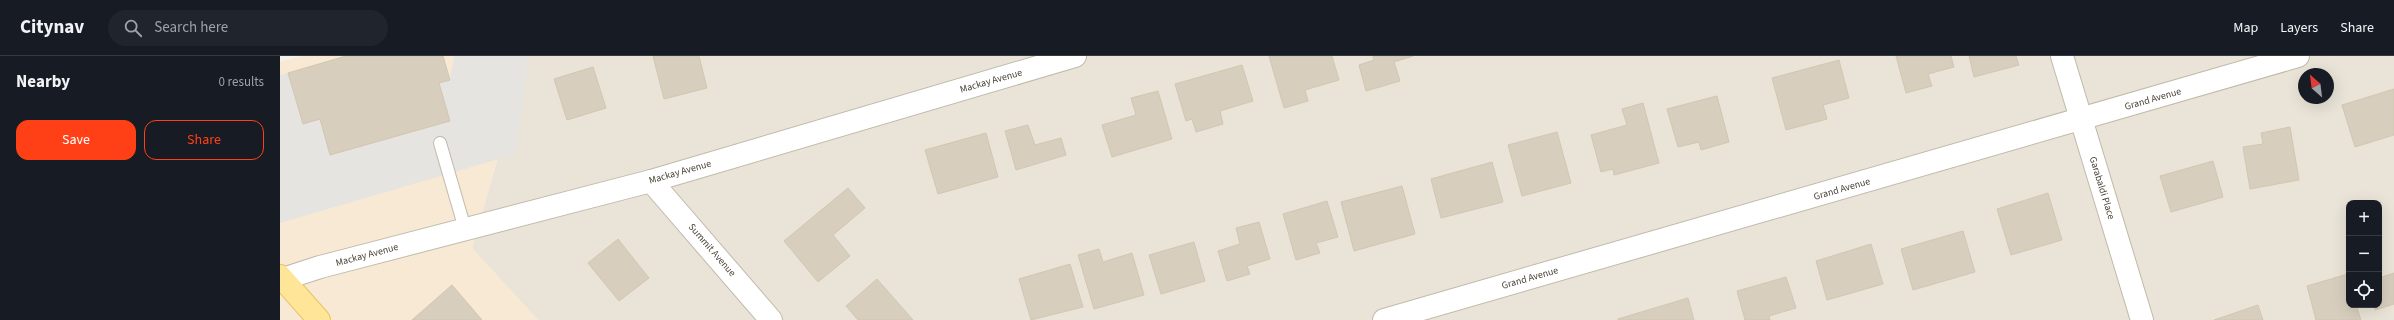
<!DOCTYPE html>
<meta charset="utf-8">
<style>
:root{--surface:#171b24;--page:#20242c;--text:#f1f3f6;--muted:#9ea1a6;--line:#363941;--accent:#ff4016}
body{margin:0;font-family:"Source Sans 3",sans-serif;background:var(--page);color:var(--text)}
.controls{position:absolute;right:12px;bottom:12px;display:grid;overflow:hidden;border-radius:8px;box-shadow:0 4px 16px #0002}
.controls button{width:36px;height:36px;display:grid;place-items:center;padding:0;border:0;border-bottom:1px solid var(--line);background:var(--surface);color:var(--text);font:20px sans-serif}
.compass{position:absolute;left:2018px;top:12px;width:36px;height:36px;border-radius:50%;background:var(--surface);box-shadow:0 4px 16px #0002;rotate:332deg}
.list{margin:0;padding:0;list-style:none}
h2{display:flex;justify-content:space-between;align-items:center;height:52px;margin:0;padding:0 16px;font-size:17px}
h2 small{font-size:13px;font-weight:400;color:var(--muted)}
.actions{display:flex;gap:8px;padding:12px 16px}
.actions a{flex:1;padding:9px 0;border:1px solid var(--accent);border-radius:12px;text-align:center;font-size:14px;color:var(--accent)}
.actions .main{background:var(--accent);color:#fff}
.icon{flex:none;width:22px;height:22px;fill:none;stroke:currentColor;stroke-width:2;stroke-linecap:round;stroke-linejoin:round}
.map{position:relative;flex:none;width:2114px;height:264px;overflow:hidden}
header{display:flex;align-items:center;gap:24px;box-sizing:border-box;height:56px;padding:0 20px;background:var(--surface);border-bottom:1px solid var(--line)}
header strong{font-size:19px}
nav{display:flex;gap:22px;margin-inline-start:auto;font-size:14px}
.search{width:280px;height:36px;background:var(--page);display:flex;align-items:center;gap:10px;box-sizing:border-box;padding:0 14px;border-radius:22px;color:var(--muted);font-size:15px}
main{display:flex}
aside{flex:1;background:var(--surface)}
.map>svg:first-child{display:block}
.residential{fill:#e9e4d7;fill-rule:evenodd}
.commercial{fill:#f7e9d4}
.parking{fill:#e6e4e0}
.building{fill:#d7cebe;stroke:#d2c6b1}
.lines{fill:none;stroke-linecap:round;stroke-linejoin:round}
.service-casing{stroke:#c1baab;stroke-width:14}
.minor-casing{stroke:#c1baab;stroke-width:24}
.primary-casing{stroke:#e7c464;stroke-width:24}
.service{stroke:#fff;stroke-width:12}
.minor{stroke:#fff;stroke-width:22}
.primary{stroke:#ffe598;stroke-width:22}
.labels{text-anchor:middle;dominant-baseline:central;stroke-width:4;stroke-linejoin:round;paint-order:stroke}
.street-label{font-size:10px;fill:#494237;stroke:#fff}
</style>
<header>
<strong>Citynav</strong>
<div class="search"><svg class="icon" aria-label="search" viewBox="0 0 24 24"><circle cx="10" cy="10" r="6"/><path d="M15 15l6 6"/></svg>Search here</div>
<nav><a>Map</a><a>Layers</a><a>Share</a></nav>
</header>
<main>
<aside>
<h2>Nearby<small>0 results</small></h2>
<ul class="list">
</ul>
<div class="actions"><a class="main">Save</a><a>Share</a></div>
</aside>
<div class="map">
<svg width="2114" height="264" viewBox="0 0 2114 264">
<rect width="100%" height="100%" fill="#f5f2e9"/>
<path class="residential" d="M247 0H2114V264H258L192 192ZM2024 18H2048V42H2024ZM2069 147H2099V249H2069Z"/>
<path class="commercial" d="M23 0H247L192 192 258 264H0V6Z"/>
<path class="parking" d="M174 0H249L236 98 0 167V19L8 17 23 68 40 63 51 99 170 65 159 27 170 24Z"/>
<g class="building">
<path d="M66 0H163L170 24 159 27 170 65 50 99 40 63 23 68 8 17Z"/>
<path d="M373 0H419L427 32 384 43Z"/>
<path d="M989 0H1052L1059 24 1025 34 1028 45 1004 52Z"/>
<path d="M1093 0H1133L1114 6 1120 25 1086 35 1079 9 1094 4Z"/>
<path d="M1616 0H1671L1674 11 1648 18 1652 30 1626 37Z"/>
<path d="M1689 0H1736L1739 9 1694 21Z"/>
<path d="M1559 4 1569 42 1543 49 1547 63 1506 74 1492 22Z"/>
<path d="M962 9 973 45 940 55 943 68 916 76 912 63 906 65 895 28Z"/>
<path d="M313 11 326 52 287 64 274 23Z"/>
<path d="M2114 33V79L2075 91 2062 49Z"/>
<path d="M878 35 892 83 832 101 822 69 856 59 851 42Z"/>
<path d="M1437 40 1449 86 1421 94 1419 86 1398 91 1387 53Z"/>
<path d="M1363 47 1379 107 1334 119 1333 113 1321 116 1311 79 1347 69 1342 53Z"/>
<path d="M748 69 755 89 781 82 786 99 736 114 725 75Z"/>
<path d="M2010 71 2019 124 1970 133 1963 91 1983 88 1981 77Z"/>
<path d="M1277 76 1291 127 1242 140 1228 89Z"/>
<path d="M706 77 718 121 658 138 645 94Z"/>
<path d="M1933 105 1943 141 1891 156 1880 120Z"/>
<path d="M1212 106 1223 146 1161 162 1151 123Z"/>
<path d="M1122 130 1135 178 1074 195 1061 146Z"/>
<path d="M568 132 585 152 553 179 570 200 538 226 504 185Z"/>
<path d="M1768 137 1782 184 1731 199 1717 153Z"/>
<path d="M1047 145 1058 181 1036 187 1040 197 1016 204 1003 158Z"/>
<path d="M979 166 990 203 967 210 970 218 947 225 938 195 960 188 956 172Z"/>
<path d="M1683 175 1695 216 1633 234 1621 193Z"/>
<path d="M338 183 369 222 339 245 308 207Z"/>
<path d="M914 186 925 225 881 238 869 199Z"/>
<path d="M1591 188 1603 228 1547 244 1536 205Z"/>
<path d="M819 193 823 206 852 197 864 239 814 253 798 199Z"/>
<path d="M790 208 803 251 751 264 739 223Z"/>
<path d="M2114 217V248L2095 254 2094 249H2099V222Z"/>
<path d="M2068 218 2069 249H2076L2081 264H2036L2027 230Z"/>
<path d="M1506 221 1516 252 1489 260 1490 264H1465L1457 235Z"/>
<path d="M597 223 633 264H578L566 250Z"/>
<path d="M172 229 202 264H132Z"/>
<path d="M1408 242 1414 264H1338V263Z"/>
<path d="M1978 249 1983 264H1934Z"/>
</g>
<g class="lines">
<defs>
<path id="service" d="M160 87 185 173"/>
<g id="minor">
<path d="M1782 0 1862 264"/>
<path d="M371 125 491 264"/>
<path d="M3 223 40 211 371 125 795 0"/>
<path d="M1104 264 2018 0"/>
</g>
<path id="primary" d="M0 220 39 264"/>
</defs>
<use href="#service" class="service-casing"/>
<use href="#minor" class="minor-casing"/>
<use href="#primary" class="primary-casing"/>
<use href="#service" class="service"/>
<use href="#minor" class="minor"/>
<use href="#primary" class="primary"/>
</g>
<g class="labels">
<g class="street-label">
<text transform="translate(711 25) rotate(-16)">Mackay Avenue</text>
<text transform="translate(1873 43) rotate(-16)">Grand Avenue</text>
<text transform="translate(400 116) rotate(-16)">Mackay Avenue</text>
<text transform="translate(1822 132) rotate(73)">Garabaldi Place</text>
<text transform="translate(1562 133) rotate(-16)">Grand Avenue</text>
<text transform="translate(432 194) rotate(49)">Summit Avenue</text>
<text transform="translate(87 199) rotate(-15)">Mackay Avenue</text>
<text transform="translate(1250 222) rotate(-16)">Grand Avenue</text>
</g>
</g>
</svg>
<div class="controls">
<button>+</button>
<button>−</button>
<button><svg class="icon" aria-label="locate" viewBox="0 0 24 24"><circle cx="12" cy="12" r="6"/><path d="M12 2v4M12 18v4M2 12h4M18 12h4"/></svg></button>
</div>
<svg class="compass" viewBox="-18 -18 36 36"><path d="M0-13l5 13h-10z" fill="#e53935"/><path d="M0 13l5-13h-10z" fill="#9ea1a6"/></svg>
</div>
</main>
